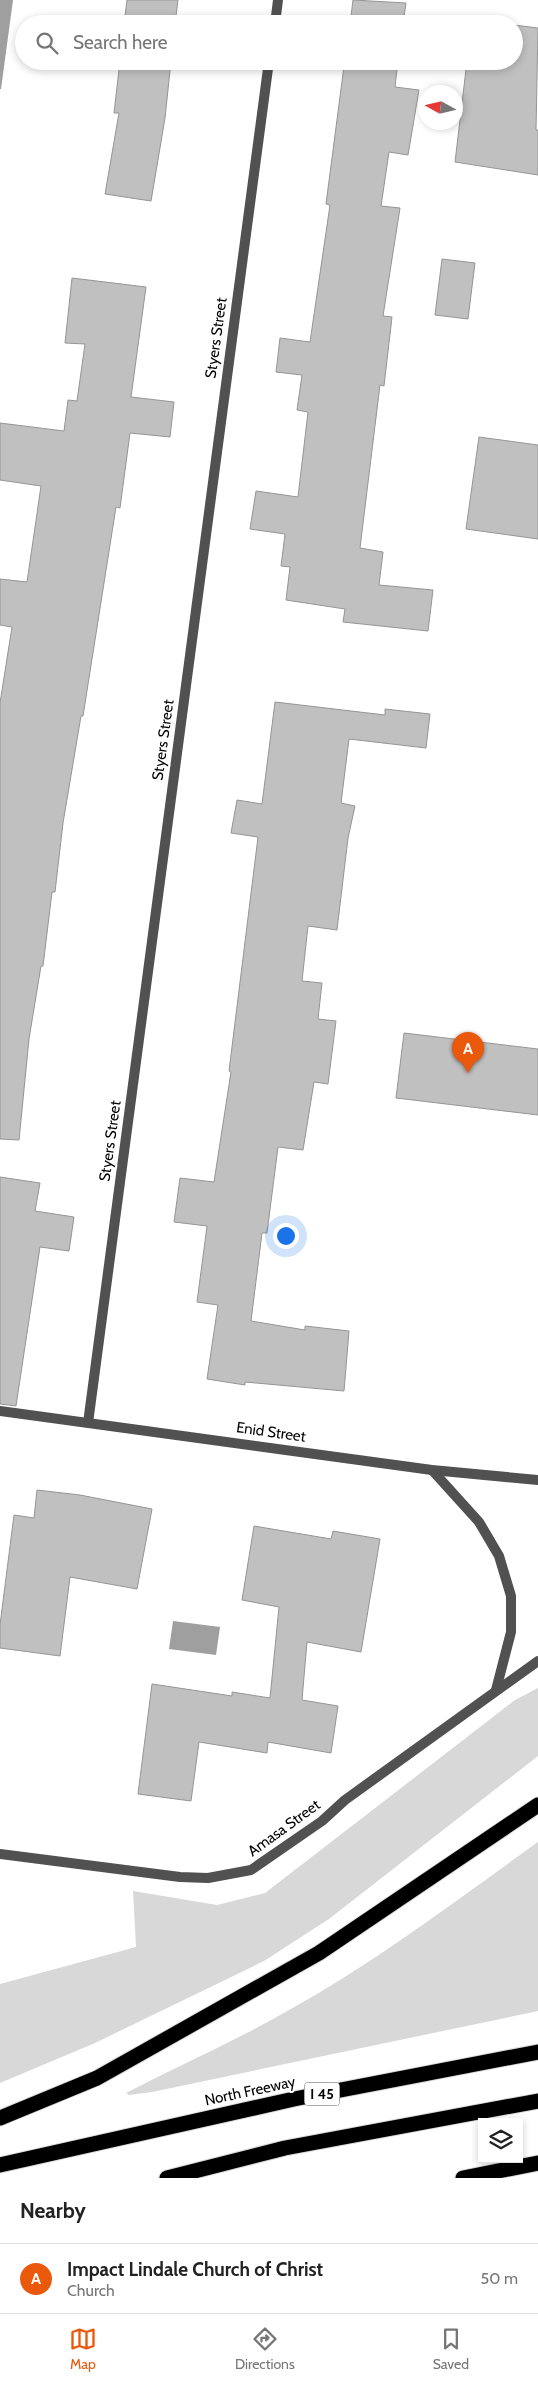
<!DOCTYPE html>
<style>
:root{--surface:#fff;--page:#f2f2f2;--text:#222;--muted:#767676;--line:#e0e0e0;--accent:#ea580c}
body{margin:0;font-family:Cabin,sans-serif;background:var(--page);color:var(--text)}
.controls{position:absolute;right:15px;bottom:15px;display:grid;overflow:hidden;border-radius:0px;box-shadow:0 2px 8px #0003}
.controls button{width:45px;height:45px;display:grid;place-items:center;padding:0;border:0;border-bottom:1px solid var(--line);background:var(--surface);color:var(--text);font:25px sans-serif}
.compass{position:absolute;left:418px;top:85px;width:45px;height:45px;border-radius:50%;background:var(--surface);box-shadow:0 2px 8px #0003;rotate:278deg}
.you{position:absolute;left:285px;top:1235px;width:18px;height:18px;margin:-12px;border:4px solid #fff;border-radius:50%;background:#1a73e8;box-shadow:0 0 0 8px #1a73e833}
.badge{display:grid;place-items:center;width:32px;height:32px;border-radius:50%;background:var(--accent);color:#fff;font-size:16px;font-weight:700}
.pin{position:absolute;translate:-50% -41px;filter:drop-shadow(0 1px 2px #0008)}
.pin::after{content:'';position:absolute;top:26px;width:18px;height:15px;background:inherit;clip-path:polygon(0 0,100% 0,50% 100%)}
.list{margin:0;padding:0;list-style:none}
h2{display:flex;justify-content:space-between;align-items:center;height:65px;margin:0;padding:0 20px;font-size:21px}
h2 small{font-size:16px;font-weight:400;color:var(--muted)}
.list li{display:grid;grid-template-columns:32px 1fr auto;gap:15px;align-items:center;box-sizing:border-box;height:70px;padding:0 20px;border-top:1px solid var(--line)}
.list b{display:block;font-size:19px;white-space:nowrap}
.list p{margin:0;font-size:16px;white-space:nowrap;color:var(--muted)}
.list em{font-size:16px;font-style:normal;color:var(--muted)}
.icon{flex:none;width:28px;height:28px;fill:none;stroke:currentColor;stroke-width:2;stroke-linecap:round;stroke-linejoin:round}
.map{position:relative;flex:none;width:538px;height:2178px;overflow:hidden}
.search{position:absolute;background:var(--surface);box-shadow:0 2px 8px #0003;left:15px;right:15px;top:15px;height:55px;display:flex;align-items:center;gap:12px;box-sizing:border-box;padding:0 18px;border-radius:28px;color:var(--muted);font-size:19px}
.sheet{height:135px;background:var(--surface)}
nav{display:flex;justify-content:space-around;align-items:center;box-sizing:border-box;height:70px;border-top:1px solid var(--line);background:var(--surface);font-size:14px;color:var(--muted)}
nav a{display:grid;justify-items:center;gap:2px}
nav .on{color:var(--accent)}
.map>svg:first-child{display:block}
.green{fill:#d8d8d8}
.water{fill:#9f9f9f}
.building{fill:#c0c0c0;stroke:#959595}
.lines{fill:none;stroke-linecap:round;stroke-linejoin:round}
.motorway-casing{stroke:#dbdbdb;stroke-width:17}
.minor{stroke:#515151;stroke-width:10}
.tertiary{stroke:#515151;stroke-width:10}
.motorway{stroke:#000;stroke-width:15}
.labels{text-anchor:middle;dominant-baseline:central;stroke-width:4;stroke-linejoin:round;paint-order:stroke}
.shield{fill:#fff;stroke:#4c4c4c;stroke-width:1}
.shield-label{font-size:14px;font-weight:bold;fill:#000}
.street-label{font-size:15px;fill:#000;stroke:#fff}
</style>
<div class="map">
<svg width="538" height="2178" viewBox="0 0 538 2178">
<rect width="100%" height="100%" fill="#fff"/>
<g class="green">
<path d="M538 1688V1756L329 1919 264 1961 95 2043 0 2083V1984L136 1947 133 1891 217 1905 265 1893 515 1700Z"/>
<path d="M538 1842V2011L152 2092 129 2095 126 2093C180 2065 237 2040 289 2010 377 1961 457 1900 538 1842Z"/>
</g>
<g class="water">
<path d="M0 0H13L1 89H0Z"/>
<path d="M173 1621 220 1627 216 1655 169 1649Z"/>
</g>
<g class="building">
<path d="M127 0H178L175 24H124Z"/>
<path d="M353 0 406 3 403 24H350Z"/>
<path d="M473 19 508 24H472Z"/>
<path d="M514 25 538 28 536 130H538V175L455 162 467 61H514Z"/>
<path d="M120 61H171L165 118 151 201 105 194 119 113H114Z"/>
<path d="M308 61H398L395 87 419 90 408 155 389 152 381 206 400 208 383 316 392 317 384 386 380 385 360 548 383 552 379 585 433 590 428 631 343 622 345 609 286 600 290 567 281 566 285 534 250 529 256 491 298 497 308 412 297 410 302 375 276 372 280 338 310 342 330 205 326 204 344 66Z"/>
<path d="M442 259 475 263 468 319 435 315Z"/>
<path d="M72 278 146 287 131 397 174 402 170 437 130 433 120 508 116 507 83 716H81L63 823 55 892H52L43 966H41L29 1039 19 1140 0 1139V703L12 627 0 625V579L27 582 41 486 0 480V423L64 431 68 400 77 401 85 344 65 343Z"/>
<path d="M479 437 538 445V539L466 529Z"/>
<path d="M275 702 385 715V709L430 714 426 748 349 739 341 803 355 806 348 838 337 930 308 926 302 981 322 983 318 1019 336 1021 328 1084 314 1082 303 1150 278 1147 267 1233H262L251 1321 305 1330V1326L349 1331 344 1391 245 1382V1385L207 1379 218 1305 197 1302 207 1226 174 1222 180 1178 214 1182 231 1072 229 1071 258 837 231 833 237 800 262 804Z"/>
<path d="M404 1033 538 1049V1115L396 1098Z"/>
<path d="M0 1177 40 1183 35 1211 74 1217 69 1251 40 1247 16 1406 0 1404Z"/>
<path d="M37 1490 80 1495 152 1509 137 1589 70 1577 60 1656 0 1648V1625L14 1515 34 1518Z"/>
<path d="M254 1526 331 1539 333 1531 380 1539 361 1652 307 1642 302 1700 338 1706 331 1753 268 1742 267 1753 199 1742 191 1801 138 1794 152 1684 232 1696V1692L270 1698 279 1607 242 1600Z"/>
</g>
<g class="lines">
<defs>
<g id="motorway">
<path d="M0 2118 97 2078 319 1953 538 1805"/>
<path d="M0 2165 294 2099 538 2052"/>
<path d="M167 2178 285 2148 538 2101"/>
<path d="M463 2178 538 2163"/>
</g>
</defs>
<use href="#motorway" class="motorway-casing"/>
<g class="minor">
<path d="M275 24 278 0"/>
<path d="M88 1423 269 61"/>
<path d="M0 1854 180 1877 208 1878 251 1870 322 1821 345 1800 538 1661"/>
</g>
<g class="tertiary">
<path d="M0 1411 432 1470 538 1480"/>
<path d="M432 1470 479 1522 499 1556 511 1596V1632L496 1690"/>
</g>
<use href="#motorway" class="motorway"/>
</g>
<g class="labels">
<rect class="shield" x="304.5" y="2082.5" width="35" height="23" rx="4"/>
<g class="shield-label">
<text x="322" y="2094">I 45</text>
</g>
<g class="street-label">
<text transform="translate(216 338) rotate(-82)">Styers Street</text>
<text transform="translate(163 740) rotate(-82)">Styers Street</text>
<text transform="translate(110 1141) rotate(-82)">Styers Street</text>
<text transform="translate(271 1432) rotate(8)">Enid Street</text>
<text transform="translate(284 1828) rotate(-36)">Amasa Street</text>
<text transform="translate(250 2091) rotate(-12)">North Freeway</text>
</g>
</g>
</svg>
<div class="controls">
<button><svg class="icon" aria-label="layers" viewBox="0 0 24 24"><path d="M12 4l9 5-9 5-9-5zM3 14l9 5 9-5"/></svg></button>
</div>
<svg class="compass" viewBox="-18 -18 36 36"><path d="M0-13l5 13h-10z" fill="#e53935"/><path d="M0 13l5-13h-10z" fill="#767676"/></svg>
<div class="you"></div>
<div class="pin badge" style="left:468px;top:1073px">A</div>
<div class="search"><svg class="icon" aria-label="search" viewBox="0 0 24 24"><circle cx="10" cy="10" r="6"/><path d="M15 15l6 6"/></svg>Search here</div>
</div>
<section class="sheet">
<h2>Nearby<small></small></h2>
<ul class="list">
<li><span class="badge">A</span><div><b>Impact Lindale Church of Christ</b><p>Church</p></div><em>50 m</em></li>
</ul>
</section>
<nav>
<a class="on"><svg class="icon" aria-label="map" viewBox="0 0 24 24"><path d="M3 6l6-2 6 2 6-2v14l-6 2-6-2-6 2zM9 4v14M15 6v14"/></svg>Map</a>
<a><svg class="icon" aria-label="directions" viewBox="0 0 24 24"><path d="M12 3l9 9-9 9-9-9zM9 14v-3h6M13 9l2 2-2 2"/></svg>Directions</a>
<a><svg class="icon" aria-label="saved" viewBox="0 0 24 24"><path d="M7 4h10v16l-5-4-5 4z"/></svg>Saved</a>
</nav>
